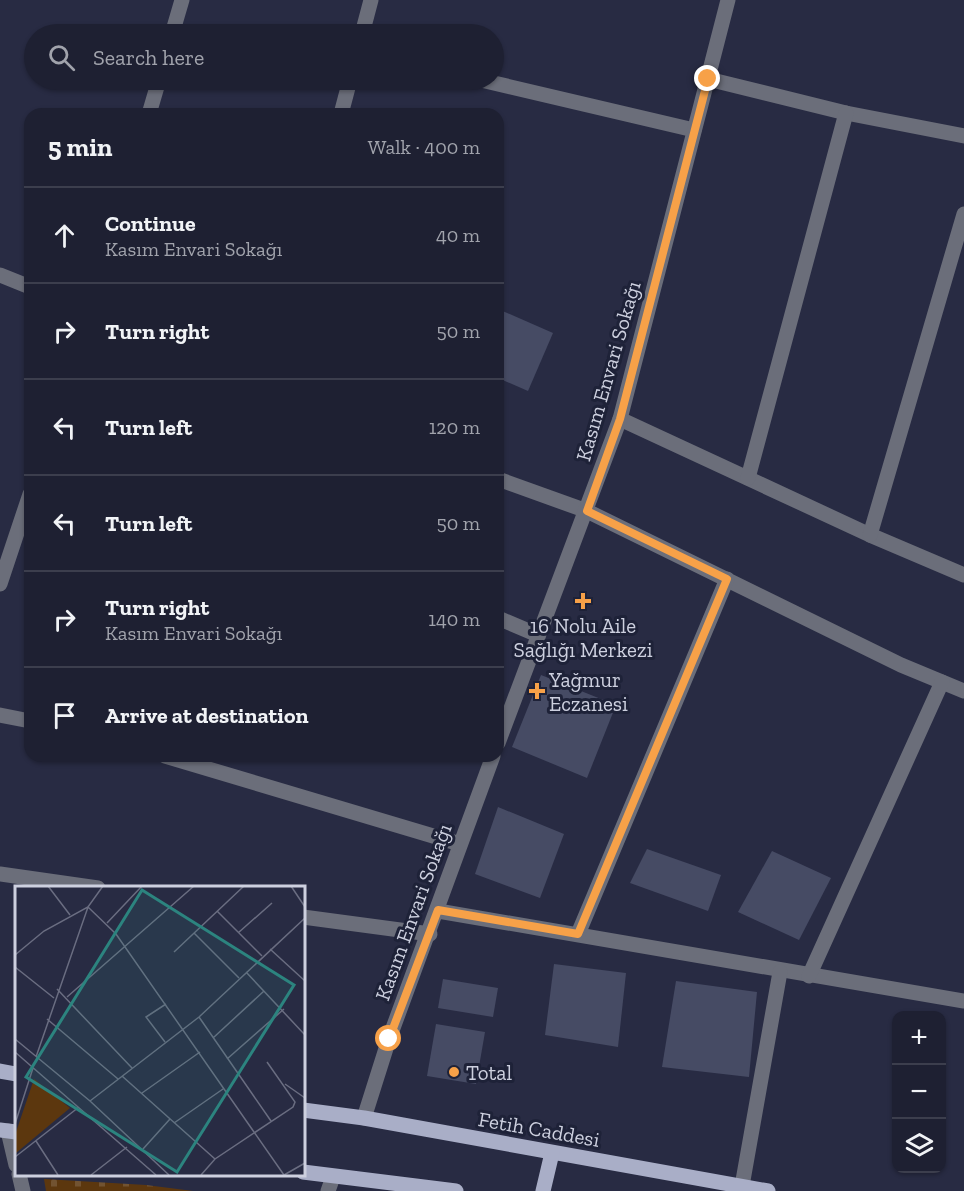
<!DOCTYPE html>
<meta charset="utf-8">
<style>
:root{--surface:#1e2032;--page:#26283a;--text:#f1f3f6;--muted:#a1a3ac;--line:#3c3e4d}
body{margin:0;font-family:"Zilla Slab",serif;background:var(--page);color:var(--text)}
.controls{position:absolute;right:18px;bottom:18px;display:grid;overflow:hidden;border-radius:12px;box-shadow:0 2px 4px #0004}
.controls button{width:54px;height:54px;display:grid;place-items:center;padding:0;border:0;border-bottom:2px solid var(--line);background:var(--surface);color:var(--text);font:30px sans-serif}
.stop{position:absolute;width:18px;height:18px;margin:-14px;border:4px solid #f7a148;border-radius:50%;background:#fff}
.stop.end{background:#f7a148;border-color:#fff;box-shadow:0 2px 6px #0008}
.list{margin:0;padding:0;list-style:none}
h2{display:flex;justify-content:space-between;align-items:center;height:78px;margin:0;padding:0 24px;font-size:26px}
h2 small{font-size:20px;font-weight:400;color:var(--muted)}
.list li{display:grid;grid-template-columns:39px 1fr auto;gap:18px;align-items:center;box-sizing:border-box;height:96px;padding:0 24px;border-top:2px solid var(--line)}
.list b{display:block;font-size:22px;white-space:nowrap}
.list p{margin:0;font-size:20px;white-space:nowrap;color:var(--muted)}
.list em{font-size:20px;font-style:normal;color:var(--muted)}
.icon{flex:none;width:33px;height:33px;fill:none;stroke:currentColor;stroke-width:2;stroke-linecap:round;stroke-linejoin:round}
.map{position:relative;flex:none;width:964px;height:1191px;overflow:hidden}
.search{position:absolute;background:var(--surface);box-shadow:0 2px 4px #0004;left:24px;top:24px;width:480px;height:66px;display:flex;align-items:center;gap:15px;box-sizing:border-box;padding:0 21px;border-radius:33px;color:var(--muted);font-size:22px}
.panel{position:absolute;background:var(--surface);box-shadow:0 2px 4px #0004;left:24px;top:108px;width:480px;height:654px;border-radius:18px}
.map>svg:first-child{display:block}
.cemetery{fill:url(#cemetery-stones)}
.building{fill:#464b64}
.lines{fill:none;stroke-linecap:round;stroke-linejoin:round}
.minor{stroke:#6b6e7a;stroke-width:15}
.major{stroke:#a9aec7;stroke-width:15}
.route{stroke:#f7a148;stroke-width:8}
.poi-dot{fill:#f7a148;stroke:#1e2238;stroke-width:2}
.labels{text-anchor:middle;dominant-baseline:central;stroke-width:6;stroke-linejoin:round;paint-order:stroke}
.street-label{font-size:21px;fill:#cdd0df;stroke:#1e2238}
.poi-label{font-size:21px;fill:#cdd0df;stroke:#1e2238;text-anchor:start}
.inset-road{fill:none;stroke:#6a6d81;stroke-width:1.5}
.view{fill:#2c847f;fill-opacity:0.15;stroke:#2c847f;stroke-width:3}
.inset-edge{fill:none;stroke:#cdd0df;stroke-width:3}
</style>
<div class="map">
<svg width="964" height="1191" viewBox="0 0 964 1191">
<defs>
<pattern id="cemetery-stones" width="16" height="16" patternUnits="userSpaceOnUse" patternTransform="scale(1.5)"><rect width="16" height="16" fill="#5c370e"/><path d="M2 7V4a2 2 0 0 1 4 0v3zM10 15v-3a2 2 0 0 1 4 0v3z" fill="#725331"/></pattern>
</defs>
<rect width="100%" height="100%" fill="#282b43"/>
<path class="cemetery" d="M44 1179 146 1185 193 1191H46Z"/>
<g class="building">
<path d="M498 309 553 333 528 391 498 378Z"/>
<path d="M541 675 616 705 587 778 512 747Z"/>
<path d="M498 807 564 834 540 898 475 874Z"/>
<path d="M647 849 721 875 708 911 630 883Z"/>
<path d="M772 851 831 878 799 940 738 912Z"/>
<path d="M554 964 626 973 618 1047 545 1035Z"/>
<path d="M443 979 498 988 493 1017 438 1008Z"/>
<path d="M676 981 757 992 749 1077 662 1067Z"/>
<path d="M436 1024 485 1032 476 1084 427 1076Z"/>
</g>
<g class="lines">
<g class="minor">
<path d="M172 34 182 0"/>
<path d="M362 34 371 0"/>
<path d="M708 79 846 113 964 136"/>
<path d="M481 80 694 130"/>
<path d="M149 114 159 80"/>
<path d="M341 114 350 80"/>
<path d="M0 275 30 287"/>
<path d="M620 419 870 535 964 575"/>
<path d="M748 478 846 113"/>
<path d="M498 479 587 511 901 665 964 691"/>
<path d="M870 535 964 214"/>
<path d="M0 584 30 494"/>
<path d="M498 618 538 635"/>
<path d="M0 715 30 721"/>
<path d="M498 743 620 419 728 0"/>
<path d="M165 756 460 844"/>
<path d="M0 874 98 888"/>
<path d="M438 911 964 1001"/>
<path d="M303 917 430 934"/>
<path d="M578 934 727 579"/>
<path d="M809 976 942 682"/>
<path d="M364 1118 389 1039 493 756"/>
<path d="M8 1131 16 1165"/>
<path d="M19 1174 23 1191"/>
<path d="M742 1186 780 972"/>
<path d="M328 1191 333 1177"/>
</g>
<g class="major">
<path d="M0 1071 16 1074"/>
<path d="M303 1110 364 1118 768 1191"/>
<path d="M0 1130 16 1132"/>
<path d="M303 1172 456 1191"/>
<path d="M543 1191 552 1153"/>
</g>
</g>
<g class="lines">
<path class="route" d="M389 1039 438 910 578 934 727 579 587 511 620 419 708 79"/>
</g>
<g class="poi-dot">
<path d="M580 592h6v6h6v6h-6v6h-6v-6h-6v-6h6z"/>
<path d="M534 682h6v6h6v6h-6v6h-6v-6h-6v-6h6z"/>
<circle cx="454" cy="1072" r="6"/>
</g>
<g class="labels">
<g class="street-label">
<text transform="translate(608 371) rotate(-74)">Kasım Envari Sokağı</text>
<text transform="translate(413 912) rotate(-70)">Kasım Envari Sokağı</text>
<text transform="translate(539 1129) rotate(10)">Fetih Caddesi</text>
</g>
<g class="poi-label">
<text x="583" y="625" text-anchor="middle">16 Nolu Aile<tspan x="583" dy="24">Sağlığı Merkezi</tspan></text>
<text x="549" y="679">Yağmur<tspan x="549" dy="24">Eczanesi</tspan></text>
<text x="466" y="1072">Total</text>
</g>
</g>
<g transform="translate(15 886)">
<rect width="290" height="290" fill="#282b43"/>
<path d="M19 193 55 222 1 267 0 249Z" fill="#5c370e"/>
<path class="inset-road" d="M33 0 55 29M276 0 290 21M202 25 247 70M92 37 127 0M179 47 224 92M223 47 257 17M255 63 290 95M159 66 229 0M0 69 29 45 73 21 88 0M0 81 39 112M231 86 290 149M42 103 117 182M52 111 179 0M184 131 256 235M32 133 103 193M198 152 249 105M0 153 75 215 154 289M150 156 131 131 151 118M0 166 141 289M21 171 73 21 101 48 269 289M212 173 269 123M107 190 200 273M270 198 290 212M127 207 185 166M75 215 184 131 290 32M159 237 208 203M0 238 18 182M21 255 43 289M128 263 155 233M0 271 64 221M76 289 112 261M186 289 200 273 278 221 280 216 252 176M269 289 290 277"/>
<path class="view" d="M127 4 279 99 162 286 11 191Z"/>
<rect width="290" height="290" class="inset-edge"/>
</g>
</svg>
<div class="controls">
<button>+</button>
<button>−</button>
<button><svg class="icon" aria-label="layers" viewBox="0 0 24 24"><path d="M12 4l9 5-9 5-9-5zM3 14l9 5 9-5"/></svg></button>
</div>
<div class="stop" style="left:389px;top:1039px"></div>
<div class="stop end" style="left:708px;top:79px"></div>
<div class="search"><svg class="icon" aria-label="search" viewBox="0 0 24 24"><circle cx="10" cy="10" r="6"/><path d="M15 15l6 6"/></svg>Search here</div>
<section class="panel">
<h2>5 min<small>Walk · 400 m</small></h2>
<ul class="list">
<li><svg class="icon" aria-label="ahead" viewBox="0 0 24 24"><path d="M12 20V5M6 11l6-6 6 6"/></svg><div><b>Continue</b><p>Kasım Envari Sokağı</p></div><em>40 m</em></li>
<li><svg class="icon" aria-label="right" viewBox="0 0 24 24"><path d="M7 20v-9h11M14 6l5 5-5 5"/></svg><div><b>Turn right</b></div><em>50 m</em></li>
<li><svg class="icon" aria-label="left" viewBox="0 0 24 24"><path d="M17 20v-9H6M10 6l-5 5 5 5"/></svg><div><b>Turn left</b></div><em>120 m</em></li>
<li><svg class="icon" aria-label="left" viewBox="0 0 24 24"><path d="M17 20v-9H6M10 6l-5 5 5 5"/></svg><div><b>Turn left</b></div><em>50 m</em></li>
<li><svg class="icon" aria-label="right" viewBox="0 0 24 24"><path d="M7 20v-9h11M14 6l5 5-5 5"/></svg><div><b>Turn right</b><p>Kasım Envari Sokağı</p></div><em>140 m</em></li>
<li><svg class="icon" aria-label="arrive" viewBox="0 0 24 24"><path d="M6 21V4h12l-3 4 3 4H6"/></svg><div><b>Arrive at destination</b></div></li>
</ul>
</section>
</div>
